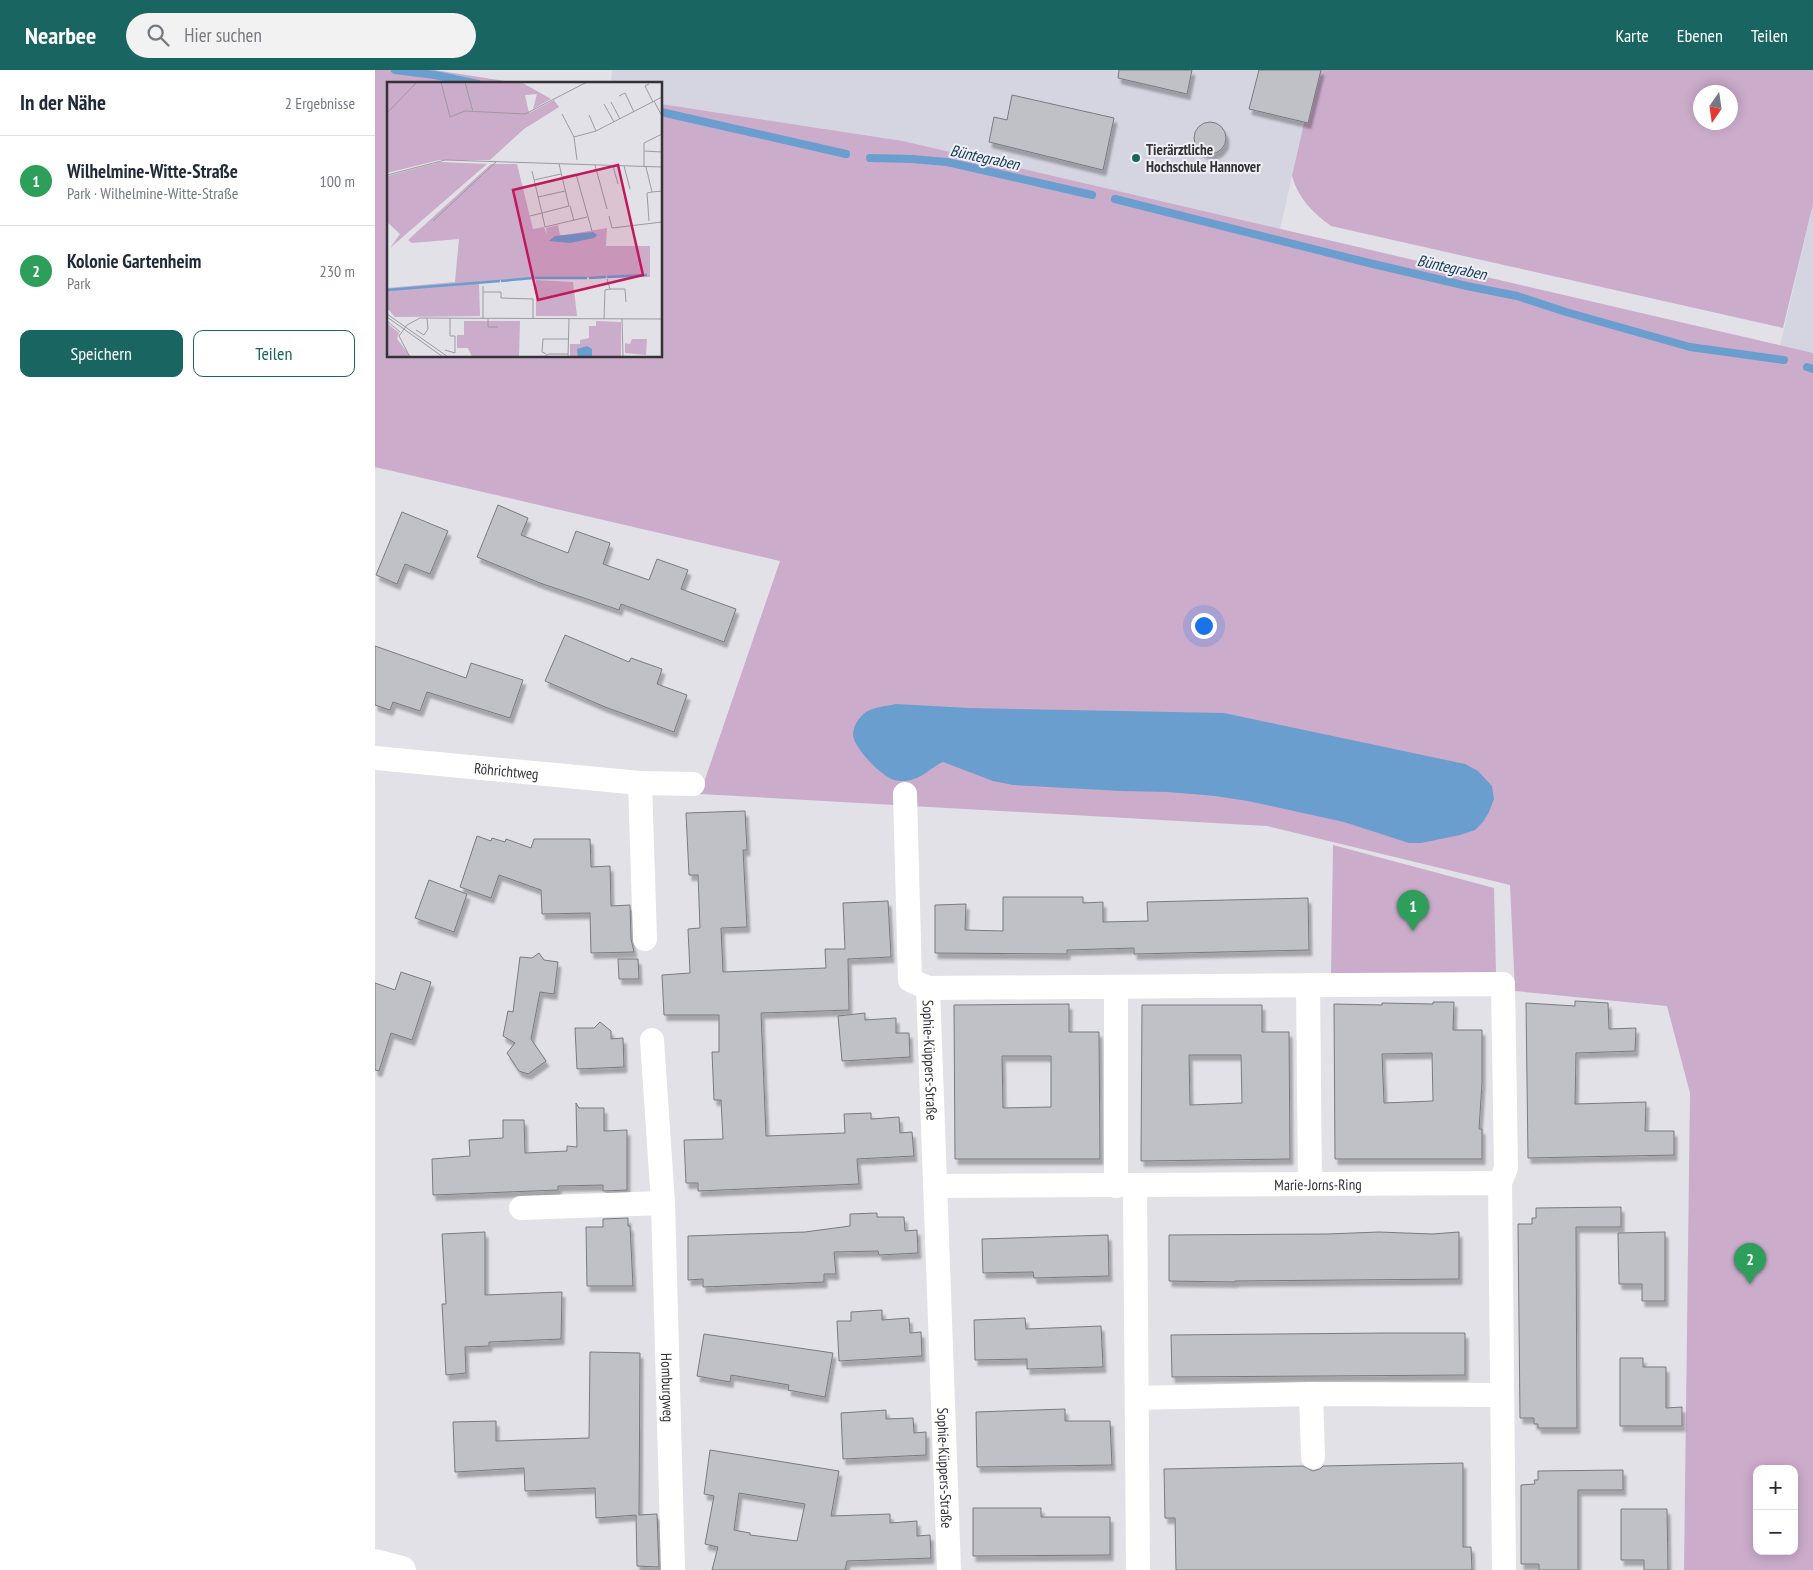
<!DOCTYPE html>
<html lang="de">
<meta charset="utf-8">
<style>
:root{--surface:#fff;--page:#f2f2f3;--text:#1f2937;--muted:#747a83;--line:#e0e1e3;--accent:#186561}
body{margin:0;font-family:"PT Sans Narrow",sans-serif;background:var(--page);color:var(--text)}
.controls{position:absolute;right:15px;bottom:15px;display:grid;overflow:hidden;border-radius:10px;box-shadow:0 2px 12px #0003}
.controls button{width:45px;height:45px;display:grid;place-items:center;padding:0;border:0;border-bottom:1px solid var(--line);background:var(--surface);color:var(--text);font:25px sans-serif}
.compass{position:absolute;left:1318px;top:15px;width:45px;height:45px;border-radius:50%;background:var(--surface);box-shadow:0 2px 12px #0003;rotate:193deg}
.you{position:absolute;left:828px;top:555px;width:18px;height:18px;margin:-12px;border:4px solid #fff;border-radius:50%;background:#1a73e8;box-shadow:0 0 0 8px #1a73e833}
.badge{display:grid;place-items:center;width:32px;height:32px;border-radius:50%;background:var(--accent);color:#fff;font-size:16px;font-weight:700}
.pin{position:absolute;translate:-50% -41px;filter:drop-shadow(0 1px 2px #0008)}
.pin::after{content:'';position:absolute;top:26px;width:18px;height:15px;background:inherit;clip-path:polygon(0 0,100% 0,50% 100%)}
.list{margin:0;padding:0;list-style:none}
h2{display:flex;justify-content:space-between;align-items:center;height:65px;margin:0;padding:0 20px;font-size:21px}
h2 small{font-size:16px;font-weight:400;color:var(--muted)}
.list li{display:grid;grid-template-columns:32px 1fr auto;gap:15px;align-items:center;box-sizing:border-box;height:90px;padding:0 20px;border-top:1px solid var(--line)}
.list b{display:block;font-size:19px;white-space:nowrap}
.list p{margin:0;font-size:16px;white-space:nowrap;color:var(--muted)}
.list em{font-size:16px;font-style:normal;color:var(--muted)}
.actions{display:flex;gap:10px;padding:15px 20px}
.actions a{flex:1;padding:11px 0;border:1px solid var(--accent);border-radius:10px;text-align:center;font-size:18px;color:var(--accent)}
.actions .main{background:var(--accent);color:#fff}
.icon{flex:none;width:28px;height:28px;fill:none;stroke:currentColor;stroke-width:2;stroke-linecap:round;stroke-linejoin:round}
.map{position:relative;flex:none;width:1438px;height:1500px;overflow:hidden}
header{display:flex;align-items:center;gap:30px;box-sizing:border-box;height:70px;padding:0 25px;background:var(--accent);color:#fff}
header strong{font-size:24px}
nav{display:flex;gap:28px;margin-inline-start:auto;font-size:18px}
.search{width:350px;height:45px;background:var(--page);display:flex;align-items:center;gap:12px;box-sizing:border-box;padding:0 18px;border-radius:28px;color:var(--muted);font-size:19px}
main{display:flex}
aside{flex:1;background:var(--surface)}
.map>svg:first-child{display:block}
.built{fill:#d5d5e1}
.green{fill:#cbaccb;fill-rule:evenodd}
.water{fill:#6a9ecf}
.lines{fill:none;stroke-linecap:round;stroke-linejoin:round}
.stream{stroke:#6a9ecf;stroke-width:8}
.building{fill:#bfc1c6;stroke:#797b7f;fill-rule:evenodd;filter:url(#shadow)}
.street{stroke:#fff;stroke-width:24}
.secondary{stroke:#fff;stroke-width:28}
.poi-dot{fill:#186561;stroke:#efeff4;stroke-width:2}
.labels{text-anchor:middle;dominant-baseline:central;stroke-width:4;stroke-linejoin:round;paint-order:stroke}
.poi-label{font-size:15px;font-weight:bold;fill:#333235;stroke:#efeff4;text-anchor:start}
.street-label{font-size:15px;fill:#333235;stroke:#efeff4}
.water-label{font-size:16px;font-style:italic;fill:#113859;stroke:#efeff4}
.inset-river{fill:none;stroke:#6a9ecf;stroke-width:2.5}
.inset-road{fill:none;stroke:#9b9ba0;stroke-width:1}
.view{fill:#c2185b;fill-opacity:0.15;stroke:#c2185b;stroke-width:2.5}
.inset-edge{fill:none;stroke:#333235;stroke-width:2.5}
</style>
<header>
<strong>Nearbee</strong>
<div class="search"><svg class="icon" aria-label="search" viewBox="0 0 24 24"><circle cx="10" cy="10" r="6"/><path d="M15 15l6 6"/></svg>Hier suchen</div>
<nav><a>Karte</a><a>Ebenen</a><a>Teilen</a></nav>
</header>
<main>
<aside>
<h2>In der Nähe<small>2 Ergebnisse</small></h2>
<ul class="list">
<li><span class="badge" style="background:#2e9e5b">1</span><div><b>Wilhelmine-Witte-Straße</b><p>Park · Wilhelmine-Witte-Straße</p></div><em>100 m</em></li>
<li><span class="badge" style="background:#2e9e5b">2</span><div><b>Kolonie Gartenheim</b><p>Park</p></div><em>230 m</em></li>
</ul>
<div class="actions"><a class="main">Speichern</a><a>Teilen</a></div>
</aside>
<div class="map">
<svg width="1438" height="1500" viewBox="0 0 1438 1500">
<defs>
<filter id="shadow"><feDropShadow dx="3" dy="5.5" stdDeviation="1" flood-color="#0004"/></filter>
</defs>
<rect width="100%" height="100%" fill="#e1e1e7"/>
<g class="built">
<path d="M237 0H941L905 159 528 71 286 34V14H236Z"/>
<path d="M1438 134V283L1405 276Z"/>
</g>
<g class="green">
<path d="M0 0H59L149 14H14V286H286V34L528 71 1438 283V1500H1309L1315 1023 1292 936 1140 921 1135 815 892 756 325 724 405 491 0 397ZM1382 1399H1419V1481H1382Z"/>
<path d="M941 0H1438V134L1408 258 956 156C938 143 923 128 917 106ZM1326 22H1356V52H1326Z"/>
<path d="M958 775 1119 818 1121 903 956 906Z"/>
</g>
<path class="water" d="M521 634 594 638 849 643 1090 694 1103 701 1117 716 1119 729 1114 742 1108 752 1100 760 1085 765 1046 773H1034L969 752 873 731 840 726 793 722 746 721 638 715 618 711 568 692C553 699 548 709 530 711 527 711 522 711 519 710 506 706 479 678 478 665 478 656 484 647 491 642 499 637 512 636 521 634Z"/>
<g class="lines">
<g class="stream">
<path d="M20 0 60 5 103 14"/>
<path d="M286 42 471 84"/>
<path d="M495 88 537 89 572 92 717 125"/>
<path d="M740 129 994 193 1092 216 1142 226 1191 242 1315 277 1409 290"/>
<path d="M1432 297 1438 299"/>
</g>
</g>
<g class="building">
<path d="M744 0H817L812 24 743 8Z"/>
<path d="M884 0H946L933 53 874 39Z"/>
<path d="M637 25 739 48 728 100 614 72 619 47 632 50Z"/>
<circle cx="835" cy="68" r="16"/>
<path d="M123 435 153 448 146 465 193 483 201 461 235 473 228 494 274 510 282 489 313 500 306 519 361 539 349 572 246 534 244 540 165 513 102 487Z"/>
<path d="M27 442 73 461 55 504 30 494 22 514 1 505Z"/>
<path d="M190 565 254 592 256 588 287 599 282 614 312 625 299 662 230 637 170 611Z"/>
<path d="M0 576 91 608 96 593 148 610 135 648 52 622 45 641 18 632 15 640 0 635Z"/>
<path d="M370 741 372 780H368L372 857 346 858 348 902 451 898 450 879H470L468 833 513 831 516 887 473 889 474 940 386 943 391 1066 470 1063 469 1044 496 1043V1049L524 1047 525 1063 537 1062 539 1086 482 1089 484 1114 323 1121V1113H311L309 1070 348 1069 346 1030H339L337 982H344V945H289L287 905 315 903 313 859 325 858 323 805H314L311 743Z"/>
<path d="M102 766 116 771 117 768 130 772 131 769 156 778 159 769H215L216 797 235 796 236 836 255 835 256 869 259 882 216 883 215 843 167 844 166 820 124 805 116 828 85 817Z"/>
<path d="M54 810 92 824 79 862 40 848Z"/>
<path d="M628 827H708V833L728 832V852L773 851 772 832 933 828 934 880 759 884V878L692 880V884L560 883V835L591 834 590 860 628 861Z"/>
<path d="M164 883 169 890 183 892 179 924 165 922 156 969 171 991 153 1004 144 1001 132 983 140 973 128 966 133 941 138 942 145 887 157 888Z"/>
<path d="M243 889H263L264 909H244Z"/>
<path d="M26 902 56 912 37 970 16 963 4 1001 0 1000V913L20 920Z"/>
<path d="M1200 931 1233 933 1234 959 1261 958 1260 981 1201 983 1200 1034 1271 1032 1270 1061H1299V1085L1153 1088 1151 933 1200 936Z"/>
<path d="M1058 932H1079L1078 960H1107V1013L1104 1059H1107V1089H960L959 934 1007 935V933L1058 934ZM1057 983 1058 1031 1009 1033 1007 984Z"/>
<path d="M694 934V962H724L725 1089H580L579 935ZM627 986H676V1037L628 1038Z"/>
<path d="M767 935H887V962H914L915 1089 766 1091ZM814 985H866L867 1033 815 1035Z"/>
<path d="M490 943V950L521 948V963H534L535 987 467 991 463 946Z"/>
<path d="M225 952 236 961V969L248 968 249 997 202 999 200 958H219Z"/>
<path d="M201 1033 204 1038H229V1061L252 1060V1120L228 1121V1115L183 1116V1120L58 1125 57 1089 95 1086 94 1070 128 1068V1050H149L150 1083 192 1081V1076L202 1077Z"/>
<path d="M1246 1137V1157H1201L1202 1358H1163V1354H1159V1348H1145L1143 1154H1157V1148H1161V1138Z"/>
<path d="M502 1143V1147H529L530 1161 542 1160 543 1183 504 1185 503 1181 459 1182 461 1204H449V1212L328 1217V1209L313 1210V1166L430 1162 475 1156V1144Z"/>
<path d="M253 1148V1156H255L258 1216H212L211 1157H228V1149Z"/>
<path d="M110 1162V1225L187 1222 186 1269 114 1272V1276L90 1277 91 1303 71 1305 67 1234H71L67 1164Z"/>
<path d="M1004 1162 1057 1164 1084 1162V1209L860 1211V1212L794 1211V1165L952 1164Z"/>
<path d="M1290 1162V1231H1267V1214H1244L1243 1163Z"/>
<path d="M733 1165 734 1206 659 1208 658 1202 608 1203 607 1169Z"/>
<path d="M507 1240V1250L534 1248 535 1263 546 1262 547 1286 464 1291 462 1251H476V1242Z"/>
<path d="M650 1248 651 1259 726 1256 728 1297 652 1299V1289L600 1290 599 1250Z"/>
<path d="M1011 1263H1090V1305L797 1307 796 1265Z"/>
<path d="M329 1264 458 1283 450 1327 413 1320 414 1315 356 1305 355 1312 322 1306Z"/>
<path d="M215 1282 265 1283 264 1445 282 1444 284 1497 262 1496 261 1445 221 1448 220 1418 150 1421 149 1398 80 1402 78 1352 121 1351V1371L214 1368Z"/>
<path d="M1245 1288H1268V1297H1291V1338L1307 1337V1356H1245Z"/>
<path d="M690 1339V1351H735L737 1395 602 1397 601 1342Z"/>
<path d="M511 1340V1349L538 1348 539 1363 551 1362V1385L468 1389 466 1343Z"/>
<path d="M335 1380 464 1401 456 1446 515 1444V1453L542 1451V1466L555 1465 556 1488 472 1491 470 1500H337L343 1477 330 1474 339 1426 329 1424ZM364 1423 430 1434 422 1471 375 1465V1463L359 1460Z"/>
<path d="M1088 1393V1477H1096L1097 1500H801L800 1448H790L789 1399 928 1396 938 1401 945 1399 948 1396Z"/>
<path d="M1248 1400V1420H1203V1500H1164V1494H1146V1415L1160 1414 1159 1410H1163V1401Z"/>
<path d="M598 1438H666V1447H735V1485L598 1486Z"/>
<path d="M1246 1439H1292L1293 1500H1269V1490H1246Z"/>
</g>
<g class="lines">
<g class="street">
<path id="s1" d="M0 688 265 713 270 869"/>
<path d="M265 713 318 714"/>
<path id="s2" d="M530 724 535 910 553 918 574 1500"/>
<path d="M933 915 935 1114"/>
<path d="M553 918 1128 914 1131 1098 1125 1113"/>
<path id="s3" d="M277 970 288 1133 298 1500"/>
<path d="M562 1116 758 1115"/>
<path d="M741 1116V917"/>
<path d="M146 1138 288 1133"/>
<path d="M936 1324 938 1387"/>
<path d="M762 1328 936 1324 1127 1325"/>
<path id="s4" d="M763 1500 760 1115 1125 1113 1129 1500"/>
</g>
<path class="secondary" d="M0 1493 27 1500"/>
</g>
<circle class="poi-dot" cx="761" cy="88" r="5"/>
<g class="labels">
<g class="poi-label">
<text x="771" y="79">Tierärztliche<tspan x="771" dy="17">Hochschule Hannover</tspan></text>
</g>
<g class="street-label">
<text stroke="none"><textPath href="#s1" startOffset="132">Röhrichtweg</textPath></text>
<text stroke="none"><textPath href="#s2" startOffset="278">Sophie-Küppers-Straße</textPath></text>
<text stroke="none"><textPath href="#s4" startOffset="568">Marie-Jorns-Ring</textPath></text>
<text stroke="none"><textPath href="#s3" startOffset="348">Homburgweg</textPath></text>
<text stroke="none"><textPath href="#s2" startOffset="686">Sophie-Küppers-Straße</textPath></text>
</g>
<g class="water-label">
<text transform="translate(610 87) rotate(12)">Büntegraben</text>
<text transform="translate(1077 197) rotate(12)">Büntegraben</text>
</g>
</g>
<g transform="translate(12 12)">
<rect width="275" height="275" fill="#e1e1e7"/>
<path d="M0 0H134L164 17 146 27 150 12 138 13 142 31 167 18 172 25 137 47 103 78H52L0 91ZM53 80 100 82 3 166 13 152 0 140V94ZM104 82H130L146 147 157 145 160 153 159 146 171 143 173 153H178L220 146 219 164H263V195L129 197 92 201 93 234 8 235 0 226V206L68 200 72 157 25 161 21 158ZM149 198 186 200 190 234H149ZM77 239H133L132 275H85L81 266H70V253H77ZM209 239 234 240V275H183V262H193V258L202 256V244H209ZM0 241 12 251 10 257 24 275H0ZM245 257H260L259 273 238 271V261L243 262Z" fill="#cbaccb"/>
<path d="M206 150 210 153 207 156 183 161 162 159 168 154ZM200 264 205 267V275H191L190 267Z" fill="#6a9ecf"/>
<path class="inset-river" d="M220 195 260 193M148 196H200M202 196 219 195M114 199 146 196M0 208 113 199"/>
<path class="inset-road" d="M54 0 63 35 78 29 138 32 200 0M78 0 86 30M262 2 258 4 266 20M232 14 238 11 247 30M267 19 275 34M224 20 233 37M217 22 227 40M0 31 30 0M175 32 187 55 190 78M202 33 209 49M187 55 209 49 275 15M257 69 275 70M208 83 220 127M226 84 231 102M237 84 243 107M257 85V61L275 52M259 85 265 110 275 109M145 89 155 131 182 124 172 82M0 93 58 78 275 85M175 95 189 92 205 149M147 98 174 92M151 115 178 109M183 124 187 139M143 134 155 131 158 145 200 135M222 134 225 146 275 140M46 139 109 80M262 139 260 111 265 110M96 204V237M223 207H238L239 220M96 210H114V216L146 217V237M0 232 61 275M0 235 56 275M101 237V245H111M217 237 218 208 223 207 220 197M235 237 236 275M0 239 13 250M29 248 37 253 41 247 40 236M58 268 68 271V254H63V236M159 272 155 270 156 257H181M23 275 12 254 20 243 33 236 275 237M157 275 161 272H181M181 275 182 237"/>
<path class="view" d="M231 83 256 193 151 218 126 108Z"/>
<rect width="275" height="275" class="inset-edge"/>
</g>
</svg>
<div class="controls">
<button>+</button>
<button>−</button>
</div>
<svg class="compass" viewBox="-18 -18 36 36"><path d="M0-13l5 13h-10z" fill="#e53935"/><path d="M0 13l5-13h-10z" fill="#747a83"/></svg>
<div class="you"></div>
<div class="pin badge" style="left:1038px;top:861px;background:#2e9e5b">1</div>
<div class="pin badge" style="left:1375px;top:1214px;background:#2e9e5b">2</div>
</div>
</main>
